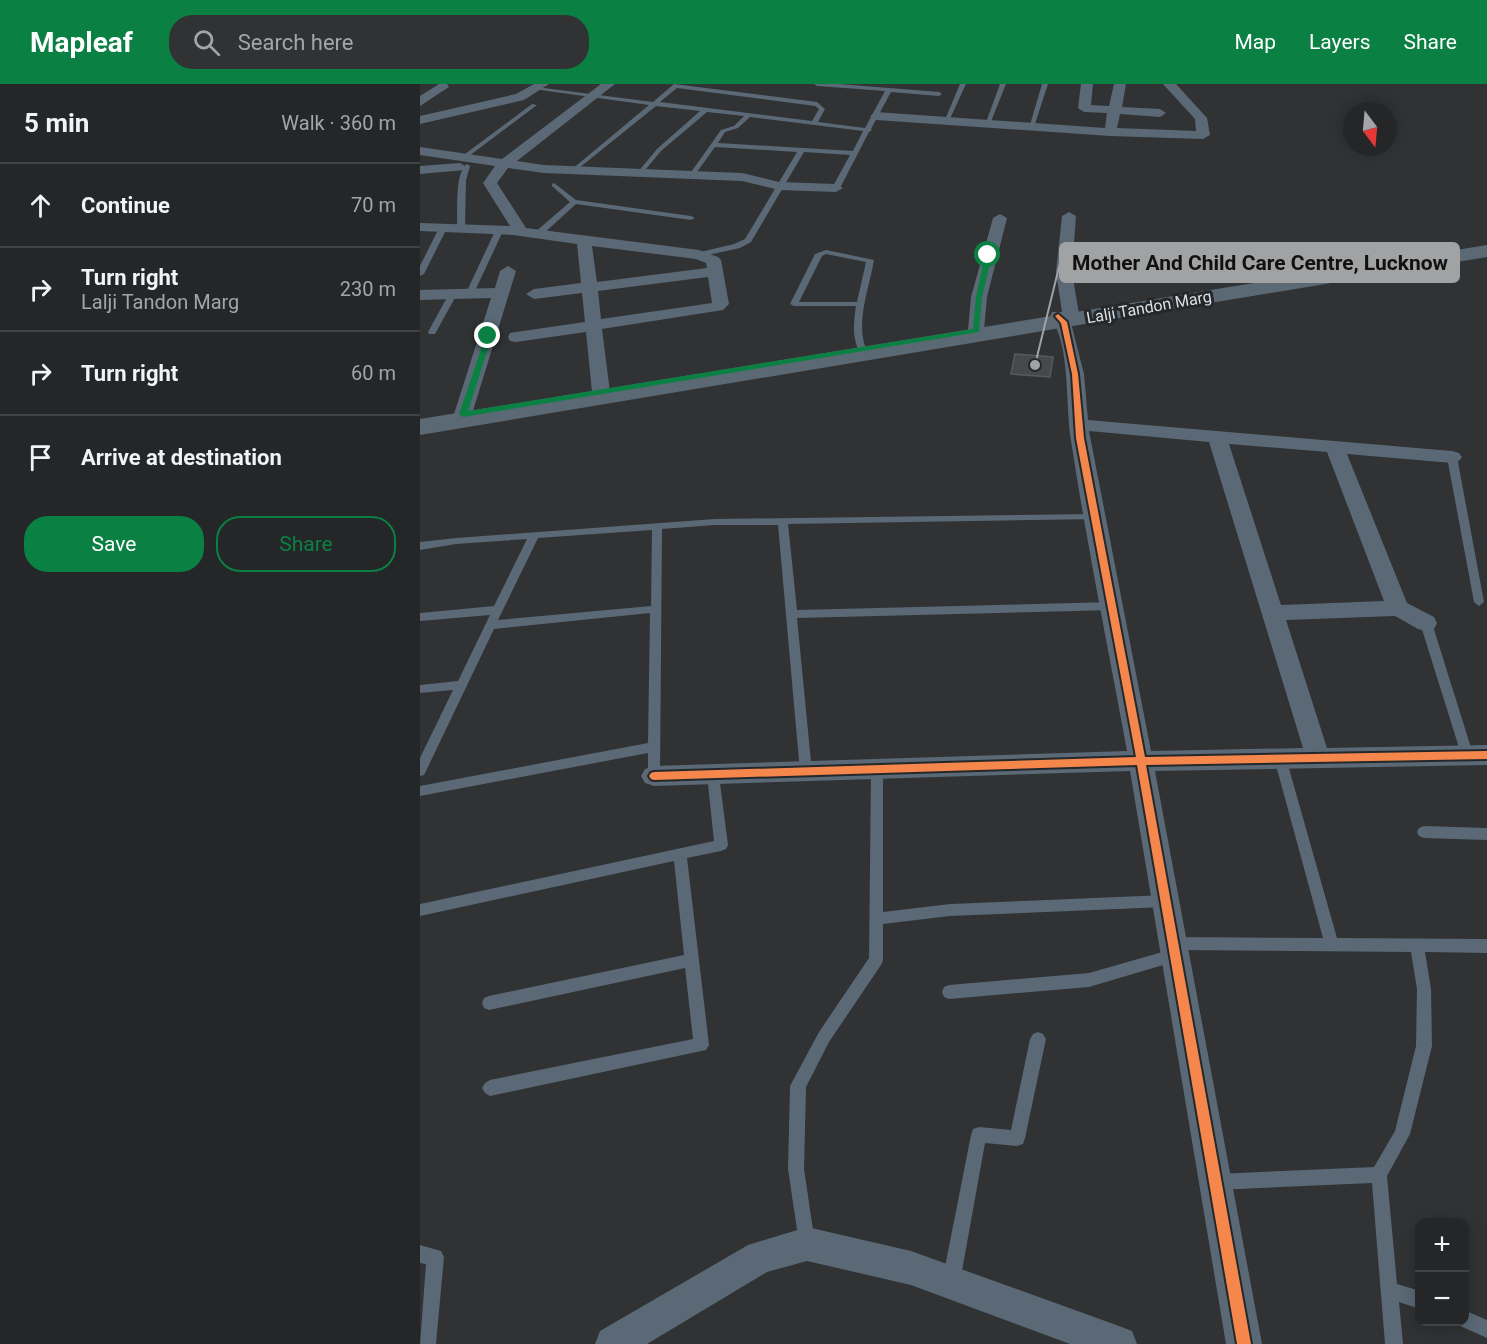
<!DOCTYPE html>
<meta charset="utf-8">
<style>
:root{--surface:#242627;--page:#303233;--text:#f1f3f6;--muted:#a3a5a7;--line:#414344;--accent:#0b8043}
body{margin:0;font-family:Roboto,sans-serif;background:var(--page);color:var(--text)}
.controls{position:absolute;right:18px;bottom:18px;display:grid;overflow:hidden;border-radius:12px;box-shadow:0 3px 15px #0003}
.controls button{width:54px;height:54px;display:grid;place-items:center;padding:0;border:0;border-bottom:2px solid var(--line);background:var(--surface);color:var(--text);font:30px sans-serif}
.compass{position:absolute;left:923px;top:18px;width:54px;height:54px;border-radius:50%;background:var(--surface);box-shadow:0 3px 15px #0003;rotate:164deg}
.stop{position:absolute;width:18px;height:18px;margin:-14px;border:4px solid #0b8043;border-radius:50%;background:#fff}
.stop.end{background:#0b8043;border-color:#fff;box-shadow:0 2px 6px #0008}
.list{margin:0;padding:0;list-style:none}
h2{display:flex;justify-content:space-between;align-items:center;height:78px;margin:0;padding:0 24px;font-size:26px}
h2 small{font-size:20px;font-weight:400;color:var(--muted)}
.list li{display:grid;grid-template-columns:39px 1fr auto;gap:18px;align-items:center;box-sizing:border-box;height:84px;padding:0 24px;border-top:2px solid var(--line)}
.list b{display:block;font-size:22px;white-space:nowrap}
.list p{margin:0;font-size:20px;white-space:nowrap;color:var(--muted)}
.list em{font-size:20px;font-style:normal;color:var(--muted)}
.actions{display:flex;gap:12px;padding:18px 24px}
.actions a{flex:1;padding:14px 0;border:2px solid var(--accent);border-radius:24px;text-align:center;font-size:21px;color:var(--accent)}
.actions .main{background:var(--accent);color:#fff}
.icon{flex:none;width:33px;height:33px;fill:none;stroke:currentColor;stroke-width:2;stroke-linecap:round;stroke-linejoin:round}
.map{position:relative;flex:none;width:1067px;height:1260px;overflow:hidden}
header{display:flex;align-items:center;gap:36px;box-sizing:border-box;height:84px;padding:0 30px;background:var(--accent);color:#fff}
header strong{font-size:28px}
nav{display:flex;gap:33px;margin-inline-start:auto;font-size:21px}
.search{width:420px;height:54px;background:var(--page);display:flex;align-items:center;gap:15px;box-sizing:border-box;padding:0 21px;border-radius:24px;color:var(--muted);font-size:22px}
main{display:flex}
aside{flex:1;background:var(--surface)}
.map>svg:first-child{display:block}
.building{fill:#46484a;stroke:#585a5c;stroke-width:1.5}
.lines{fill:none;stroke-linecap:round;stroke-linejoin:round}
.lane{fill:#5a6975;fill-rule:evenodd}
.street{fill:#5a6975;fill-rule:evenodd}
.primary{fill:#5b6975;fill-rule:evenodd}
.cycleway-casing{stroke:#25282b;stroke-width:4}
.cycleway{fill:#f5874c;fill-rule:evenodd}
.route{fill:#0b8043}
.labels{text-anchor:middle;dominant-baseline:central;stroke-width:6;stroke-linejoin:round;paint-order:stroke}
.far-street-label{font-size:16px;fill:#dddfe1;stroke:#25282b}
.leader{fill:none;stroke:#a0a2a4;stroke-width:2}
.callout-dot{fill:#a0a2a4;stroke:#25282b;stroke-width:2}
.callout{fill:#a0a2a4;stroke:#a0a2a4;stroke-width:2}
.callout-label{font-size:21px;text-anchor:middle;font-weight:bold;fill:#111}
</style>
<header>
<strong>Mapleaf</strong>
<div class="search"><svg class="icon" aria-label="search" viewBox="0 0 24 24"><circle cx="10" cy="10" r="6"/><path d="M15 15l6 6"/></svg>Search here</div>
<nav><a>Map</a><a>Layers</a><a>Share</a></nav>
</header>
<main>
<aside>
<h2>5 min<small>Walk · 360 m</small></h2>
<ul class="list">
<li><svg class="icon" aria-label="ahead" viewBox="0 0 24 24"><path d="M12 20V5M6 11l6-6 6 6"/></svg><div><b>Continue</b></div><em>70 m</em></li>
<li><svg class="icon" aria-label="right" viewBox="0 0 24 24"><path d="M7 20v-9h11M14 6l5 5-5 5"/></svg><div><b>Turn right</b><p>Lalji Tandon Marg</p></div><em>230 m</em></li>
<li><svg class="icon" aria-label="right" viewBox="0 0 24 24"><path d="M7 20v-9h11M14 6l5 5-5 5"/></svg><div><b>Turn right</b></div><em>60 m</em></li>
<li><svg class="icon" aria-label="arrive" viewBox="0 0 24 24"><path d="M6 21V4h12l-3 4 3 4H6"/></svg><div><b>Arrive at destination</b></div></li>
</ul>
<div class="actions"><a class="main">Save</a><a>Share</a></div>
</aside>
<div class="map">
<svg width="1067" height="1260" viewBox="0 0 1067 1260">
<rect width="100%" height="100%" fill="#303234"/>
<path class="building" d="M595 270 633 273 630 293 591 290Z"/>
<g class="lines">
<g class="lane">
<path d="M254 0 397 18 405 25 398 38 445 44 465 7 397 2 394 0H419L519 8 522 10 519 12 471 8 451 45 452 46 449 48 419 106 412 104 430 71 384 68 331 158 320 164 279 173H276V169L314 160 325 155 377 68 295 63 274 92H270L269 91 301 46 314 42 324 32 287 28 241 67 221 91H217V89L237 65 280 27 236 22 153 89 151 88V86L229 21 113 5 116 3 233 18ZM257 4 395 22 399 25 392 37 240 18ZM330 33 443 47 433 67 298 59 305 48 318 44Z"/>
<path d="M540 0H546L529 37 524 38Z"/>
<path d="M580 0H586L570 40 565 41Z"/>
<path d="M622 0H628L614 43 609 44Z"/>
<path d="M112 20 117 21 45 75H41V73Z"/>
<path d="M47 80 50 82 46 96 45 145 41 147 37 145C38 129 34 89 47 80Z"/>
<path d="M134 99 156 116 271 132 275 134 271 136 156 120 120 153H114V149L150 118 132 102V100Z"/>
<path d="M20 142 27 144 4 190 0 192V182Z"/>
<path d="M76 145 83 147 54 209 47 211 46 209Z"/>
<path d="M406 166 454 176C449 206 433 243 449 271L448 273H442C432 257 433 241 436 222H374L370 220 395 170ZM406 170 446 178 437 218H379L402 172Z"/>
<path d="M30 208 37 210 15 250H9L8 248Z"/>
<path d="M1032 370 1037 373 1064 518 1059 522 1054 518 1027 373Z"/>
<path d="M675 430 680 433 679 435 368 440 377 526 692 518 697 522 692 526 377 534 392 688 390 692H382L380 688 358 441H295L242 445 240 692 238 696 234 697 230 696 228 692V669L0 712V702L228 659 230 529 74 545 6 687 4 691 0 692V674L33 606 0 609V601L38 597 70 531 0 537V529L74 522 107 455 36 460 0 466V458L36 454 295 435ZM232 446 231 522 78 536 118 454Z"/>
<path d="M1006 535 1012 539 1053 670 1051 674H1043L1041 670 1000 539Z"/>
<path d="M860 669 864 670 866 674 917 854 1067 855V869L1005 868 1011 905 1012 962 990 1050 967 1092 977 1200 1000 1207V1225L979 1218 983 1260H965L952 1099 796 1106 790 1104 788 1098 790 1092 796 1090 954 1083 975 1047 996 962 997 905 991 868 758 866 762 871 760 876 669 903 529 915 524 913 522 908 524 903 529 901 669 889 753 865 749 864 747 859 749 854 754 853 903 854 854 674 856 670Z"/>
<path d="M457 680 461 681 463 685V828L530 820 746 811 751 813 753 817 751 821 746 823 530 832 463 840V876L461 881 409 958 386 1003 384 1085 395 1159 393 1165 387 1167 381 1165 379 1159 368 1085 370 1002 399 948 449 874 451 685 453 681Z"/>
<path d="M293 686 297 687 299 691 308 761 306 765 301 767 267 774 289 961 286 966 70 1012 65 1009 62 1004 65 999 70 996 273 955 265 884 69 926 64 924 62 919 64 914 69 912 264 871 254 777 0 832V820L294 757 287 691 289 687Z"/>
<path d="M1004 742 1067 744V756L1004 754 999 752 997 748 999 744Z"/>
<path d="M618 948 623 950 626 955 605 1054 603 1060 597 1062 565 1059 540 1198 537 1204 531 1207 525 1204 522 1198 551 1051 553 1045 559 1043 591 1046 610 955 613 950Z"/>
<path d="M0 1161 21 1167 24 1173 16 1260H0L6 1180 0 1179Z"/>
<path d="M1044 1226 1067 1236V1254L1038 1241 1036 1238H1044Z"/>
</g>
<g class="street">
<path d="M19 0H27L29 3 0 22V12Z"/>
<path d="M114 0H129L104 16 0 40V32L96 10Z"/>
<path d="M181 0H195L97 77 124 81 322 89 359 98 416 100 423 104 416 108 359 106 322 97 124 89 88 84 77 99 106 144 279 166 298 173 301 176 309 220 303 226 182 245 190 308 187 312H175L172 308 166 248 96 258 90 257 88 253 90 249 96 248 165 238 162 209 114 215 106 210 114 205 161 199 157 160 93 151 0 147V139L90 142 63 99 75 82 0 71V63L82 75ZM172 162 276 175 286 179 287 184 177 198ZM288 193 292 219 181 235 178 207Z"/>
<path d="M661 0H673L671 21 689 22 694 0H706L702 23 740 25 746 29 740 33 700 30 697 44 776 47 775 35 743 0H756L787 34 790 51 783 55 690 52 456 36 450 32 456 28 685 44 687 29 664 28 658 24Z"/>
<path d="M40 79 47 83 45 86 0 90V82Z"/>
<path d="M649 128 656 132 652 188 659 230 657 234 650 235 664 290 668 336 1032 367 1039 369 1042 373 1039 377 1032 379 927 370 987 519 1014 533 1017 539 1014 545 1006 547 998 545 975 532 866 536 907 664 1067 661V681L735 687 842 1260H806L710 687 234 702 225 699 221 692 225 685 234 682 707 667C688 564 667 461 651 357 645 320 651 262 630 232L632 228H642L636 188 642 132ZM669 347 789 358 883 664 731 667ZM809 360 907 368 964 517 861 521Z"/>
<path d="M580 130 587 134 567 213 564 246 556 251 548 246 551 213 573 134Z"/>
<path d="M88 182 96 187 52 330 50 334H36L34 330 71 214 0 216V206L75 204 80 187Z"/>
<path d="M387 1143 491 1167 699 1242 712 1247 717 1260H650L491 1201 387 1177 347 1188 227 1260H175L180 1247 328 1161Z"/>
</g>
<path class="primary" d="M1067 161V173L0 351V335Z"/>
<defs>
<path id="cycleway" d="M638 230 647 238 658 290 664 354 725 673 1067 667V675L726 681 831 1260H817L717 681 234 696 231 695 229 692 231 689 234 688 716 673 656 354 652 290 641 239 635 232Z"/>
</defs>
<use href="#cycleway" class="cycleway-casing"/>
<use href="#cycleway" class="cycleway"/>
</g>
<path class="route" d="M568 169 572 171 562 213 559 248 43 333 39 330 66 251 72 252 48 327 553 245 556 213 565 171Z"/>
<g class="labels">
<g class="far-street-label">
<text transform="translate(729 223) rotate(-10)">Lalji Tandon Marg</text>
</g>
</g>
<path class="leader" d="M615 281L640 179"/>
<circle class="callout-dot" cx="615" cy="281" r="6"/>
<rect class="callout" x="640" y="159" width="399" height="39" rx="6"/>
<g class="callout-label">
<text x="840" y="186">Mother And Child Care Centre, Lucknow</text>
</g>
</svg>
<div class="controls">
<button>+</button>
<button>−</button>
</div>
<svg class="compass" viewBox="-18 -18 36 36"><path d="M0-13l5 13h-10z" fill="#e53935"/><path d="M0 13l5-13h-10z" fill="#a3a5a7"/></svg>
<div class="stop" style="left:568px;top:171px"></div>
<div class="stop end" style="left:68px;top:252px"></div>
</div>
</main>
